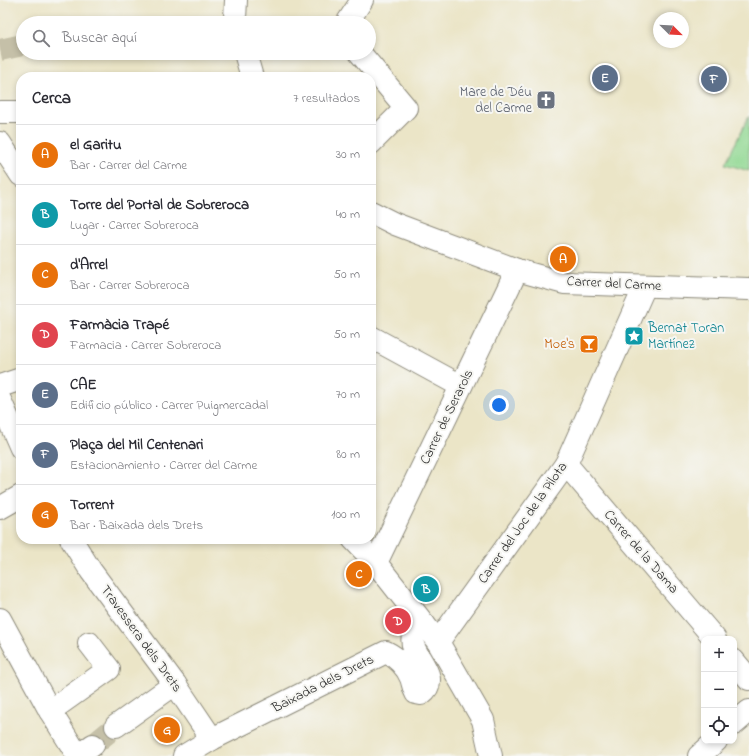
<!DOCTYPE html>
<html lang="es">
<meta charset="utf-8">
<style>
:root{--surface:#fff;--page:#f7f7f7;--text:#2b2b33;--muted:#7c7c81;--line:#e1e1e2;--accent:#0f766e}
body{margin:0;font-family:"Indie Flower",sans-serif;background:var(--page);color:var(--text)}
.controls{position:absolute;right:12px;bottom:12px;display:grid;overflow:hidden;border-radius:8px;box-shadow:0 2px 6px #0003}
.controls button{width:36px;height:36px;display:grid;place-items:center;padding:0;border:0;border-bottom:1px solid var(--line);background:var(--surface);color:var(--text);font:20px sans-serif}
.compass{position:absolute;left:653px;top:12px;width:36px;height:36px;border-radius:50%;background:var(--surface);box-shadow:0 2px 6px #0003;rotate:114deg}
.you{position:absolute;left:499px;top:405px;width:14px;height:14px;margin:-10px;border:3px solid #fff;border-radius:50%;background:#1a73e8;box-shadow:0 0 0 6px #1a73e833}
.badge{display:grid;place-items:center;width:26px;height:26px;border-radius:50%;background:var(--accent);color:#fff;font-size:13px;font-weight:700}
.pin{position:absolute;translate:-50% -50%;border:2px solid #fff;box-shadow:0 1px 4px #0006}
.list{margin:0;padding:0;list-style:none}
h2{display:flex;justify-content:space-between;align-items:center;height:52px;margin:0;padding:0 16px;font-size:17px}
h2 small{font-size:13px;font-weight:400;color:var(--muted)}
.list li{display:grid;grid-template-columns:26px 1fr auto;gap:12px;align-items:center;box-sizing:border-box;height:60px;padding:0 16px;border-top:1px solid var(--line)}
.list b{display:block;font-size:15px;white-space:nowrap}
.list p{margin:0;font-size:13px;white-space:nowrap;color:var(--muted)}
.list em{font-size:13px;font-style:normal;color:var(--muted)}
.icon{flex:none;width:22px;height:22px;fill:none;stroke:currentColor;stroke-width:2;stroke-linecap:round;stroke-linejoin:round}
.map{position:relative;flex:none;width:749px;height:756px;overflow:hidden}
.search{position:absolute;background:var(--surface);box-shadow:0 2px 6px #0003;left:16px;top:16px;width:360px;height:44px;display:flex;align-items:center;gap:10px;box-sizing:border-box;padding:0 14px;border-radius:22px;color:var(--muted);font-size:15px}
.panel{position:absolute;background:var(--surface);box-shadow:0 2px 6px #0003;left:16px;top:72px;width:360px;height:472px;border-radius:16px}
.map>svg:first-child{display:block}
.green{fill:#90d892;stroke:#5e825e}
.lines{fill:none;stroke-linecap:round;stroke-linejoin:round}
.minor-tunnel{stroke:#c5c0a8;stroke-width:22;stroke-dasharray:22 11;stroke-linecap:butt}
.minor-casing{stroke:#8b8879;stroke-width:24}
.minor{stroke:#fff;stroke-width:22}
.labels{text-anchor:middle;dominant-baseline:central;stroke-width:4;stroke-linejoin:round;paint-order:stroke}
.worship-label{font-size:14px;fill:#5b616d;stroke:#f6f6f2;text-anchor:end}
.street-label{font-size:14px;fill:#2b2b2b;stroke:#f6f6f2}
.culture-label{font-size:14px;fill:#0d838f;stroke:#f6f6f2;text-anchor:start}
.food-label{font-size:14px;fill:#c56008;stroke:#f6f6f2;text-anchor:end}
</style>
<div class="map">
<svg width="749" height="756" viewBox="0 0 749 756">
<rect width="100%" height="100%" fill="#f6f6f2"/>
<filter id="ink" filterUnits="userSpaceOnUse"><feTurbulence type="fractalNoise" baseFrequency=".025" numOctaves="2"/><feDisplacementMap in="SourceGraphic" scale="8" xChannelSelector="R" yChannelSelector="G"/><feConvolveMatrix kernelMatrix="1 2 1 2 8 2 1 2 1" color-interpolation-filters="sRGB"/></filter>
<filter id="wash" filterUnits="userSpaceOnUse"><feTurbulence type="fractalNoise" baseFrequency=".012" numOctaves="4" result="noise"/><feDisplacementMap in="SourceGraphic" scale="16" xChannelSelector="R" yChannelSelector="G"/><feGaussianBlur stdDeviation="0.9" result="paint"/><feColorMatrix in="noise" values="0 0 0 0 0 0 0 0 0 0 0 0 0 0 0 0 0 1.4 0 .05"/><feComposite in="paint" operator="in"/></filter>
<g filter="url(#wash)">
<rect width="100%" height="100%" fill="#ebe5c7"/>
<path class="green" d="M749 116V171L725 164Z"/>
</g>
<g filter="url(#ink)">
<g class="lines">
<g class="minor-tunnel">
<path d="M0 50 23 45"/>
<path d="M93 745 116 726"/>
</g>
<defs>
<g id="minor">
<path d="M236 23 235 19 236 0"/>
<path d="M347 23 362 0"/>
<path d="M245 53 252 77"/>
<path d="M360 53 406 108 371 143"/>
<path d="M0 112H21"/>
<path d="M0 143 21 175"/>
<path d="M371 212 395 224 517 270 564 283 749 289"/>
<path d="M371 337 461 386"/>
<path d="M0 386 21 379"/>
<path d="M0 400 21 448"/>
<path d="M566 464 715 639"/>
<path d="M0 508 21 496"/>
<path d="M71 539 91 571 175 684 212 739"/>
<path d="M353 539 376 563 438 642 483 720 491 756"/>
<path d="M376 563 517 270"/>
<path d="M0 619 50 711 78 756"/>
<path d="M438 642 566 464 645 286"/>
<path d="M734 661 749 679"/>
<path d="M50 711 109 669 89 643"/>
<path d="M734 724 749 711"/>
<path d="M116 726 175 684"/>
<path d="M78 756 93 745"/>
<path d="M184 756 212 739 386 652C396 657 406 666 411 678 413 683 413 688 416 693L421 694C445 676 407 654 413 636 415 632 421 628 424 624"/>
<path d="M699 756 716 741"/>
</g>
</defs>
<use href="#minor" class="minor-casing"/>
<use href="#minor" class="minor"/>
</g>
</g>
<defs>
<symbol id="church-square" viewBox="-11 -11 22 22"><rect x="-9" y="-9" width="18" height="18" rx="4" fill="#6b7280" stroke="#f6f6f2"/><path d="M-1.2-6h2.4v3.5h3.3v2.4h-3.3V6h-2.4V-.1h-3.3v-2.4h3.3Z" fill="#fff"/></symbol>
<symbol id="sight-square" viewBox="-11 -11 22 22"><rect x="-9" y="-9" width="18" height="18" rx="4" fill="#0f9aa8" stroke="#f6f6f2"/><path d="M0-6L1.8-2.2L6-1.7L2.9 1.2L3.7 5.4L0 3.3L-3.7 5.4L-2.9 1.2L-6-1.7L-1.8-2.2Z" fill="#fff"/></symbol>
<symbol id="bar-square" viewBox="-11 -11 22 22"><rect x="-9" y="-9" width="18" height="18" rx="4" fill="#e8710a" stroke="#f6f6f2"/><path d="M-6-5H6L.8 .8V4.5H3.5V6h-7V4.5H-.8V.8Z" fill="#fff"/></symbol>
</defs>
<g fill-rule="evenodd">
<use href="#church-square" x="535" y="89" width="22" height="22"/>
<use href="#sight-square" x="623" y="325" width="22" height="22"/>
<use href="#bar-square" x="578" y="333" width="22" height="22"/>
</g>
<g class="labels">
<g class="worship-label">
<text x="532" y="92">Mare de Déu<tspan x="532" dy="16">del Carme</tspan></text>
</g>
<g class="street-label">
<text transform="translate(614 284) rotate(3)">Carrer del Carme</text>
<text transform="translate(447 417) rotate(-64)">Carrer de Serarols</text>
<text transform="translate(523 523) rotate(-55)">Carrer del Joc de la Pilota</text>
<text transform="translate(641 552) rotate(49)">Carrer de la Dama</text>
<text transform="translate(141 639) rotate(54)">Travessera dels Drets</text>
<text transform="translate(323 684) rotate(-27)">Baixada dels Drets</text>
</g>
<g class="culture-label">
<text x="648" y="328">Bernat Toran<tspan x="648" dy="16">Martínez</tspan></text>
</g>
<g class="food-label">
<text x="575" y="344">Moe's</text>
</g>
</g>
</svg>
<div class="controls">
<button>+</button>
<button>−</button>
<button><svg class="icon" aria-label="locate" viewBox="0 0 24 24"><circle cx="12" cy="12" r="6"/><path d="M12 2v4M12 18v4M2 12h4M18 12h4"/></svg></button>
</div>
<svg class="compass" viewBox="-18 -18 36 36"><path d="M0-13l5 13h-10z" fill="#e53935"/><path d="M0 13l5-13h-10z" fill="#7c7c81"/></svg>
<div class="you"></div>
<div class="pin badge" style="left:563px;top:259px;background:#e8710a">A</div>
<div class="pin badge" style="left:426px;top:589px;background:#0f9aa8">B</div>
<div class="pin badge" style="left:359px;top:574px;background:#e8710a">C</div>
<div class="pin badge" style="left:398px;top:621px;background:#e0444e">D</div>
<div class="pin badge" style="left:605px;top:78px;background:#5c6f8a">E</div>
<div class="pin badge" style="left:714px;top:79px;background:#5c6f8a">F</div>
<div class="pin badge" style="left:167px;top:730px;background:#e8710a">G</div>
<div class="search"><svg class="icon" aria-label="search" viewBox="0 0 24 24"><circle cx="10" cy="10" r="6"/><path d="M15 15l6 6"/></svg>Buscar aquí</div>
<section class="panel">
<h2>Cerca<small>7 resultados</small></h2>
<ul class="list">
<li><span class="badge" style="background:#e8710a">A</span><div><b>el Garitu</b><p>Bar · Carrer del Carme</p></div><em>30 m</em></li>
<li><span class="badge" style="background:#0f9aa8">B</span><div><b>Torre del Portal de Sobreroca</b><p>Lugar · Carrer Sobreroca</p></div><em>40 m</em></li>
<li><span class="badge" style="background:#e8710a">C</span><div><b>d'Arrel</b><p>Bar · Carrer Sobreroca</p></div><em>50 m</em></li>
<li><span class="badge" style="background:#e0444e">D</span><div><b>Farmàcia Trapé</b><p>Farmacia · Carrer Sobreroca</p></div><em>50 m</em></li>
<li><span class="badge" style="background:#5c6f8a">E</span><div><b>CAE</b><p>Edificio público · Carrer Puigmercadal</p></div><em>70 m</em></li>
<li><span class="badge" style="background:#5c6f8a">F</span><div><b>Plaça del Mil Centenari</b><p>Estacionamiento · Carrer del Carme</p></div><em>80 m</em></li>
<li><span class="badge" style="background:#e8710a">G</span><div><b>Torrent</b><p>Bar · Baixada dels Drets</p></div><em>100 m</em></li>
</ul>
</section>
</div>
